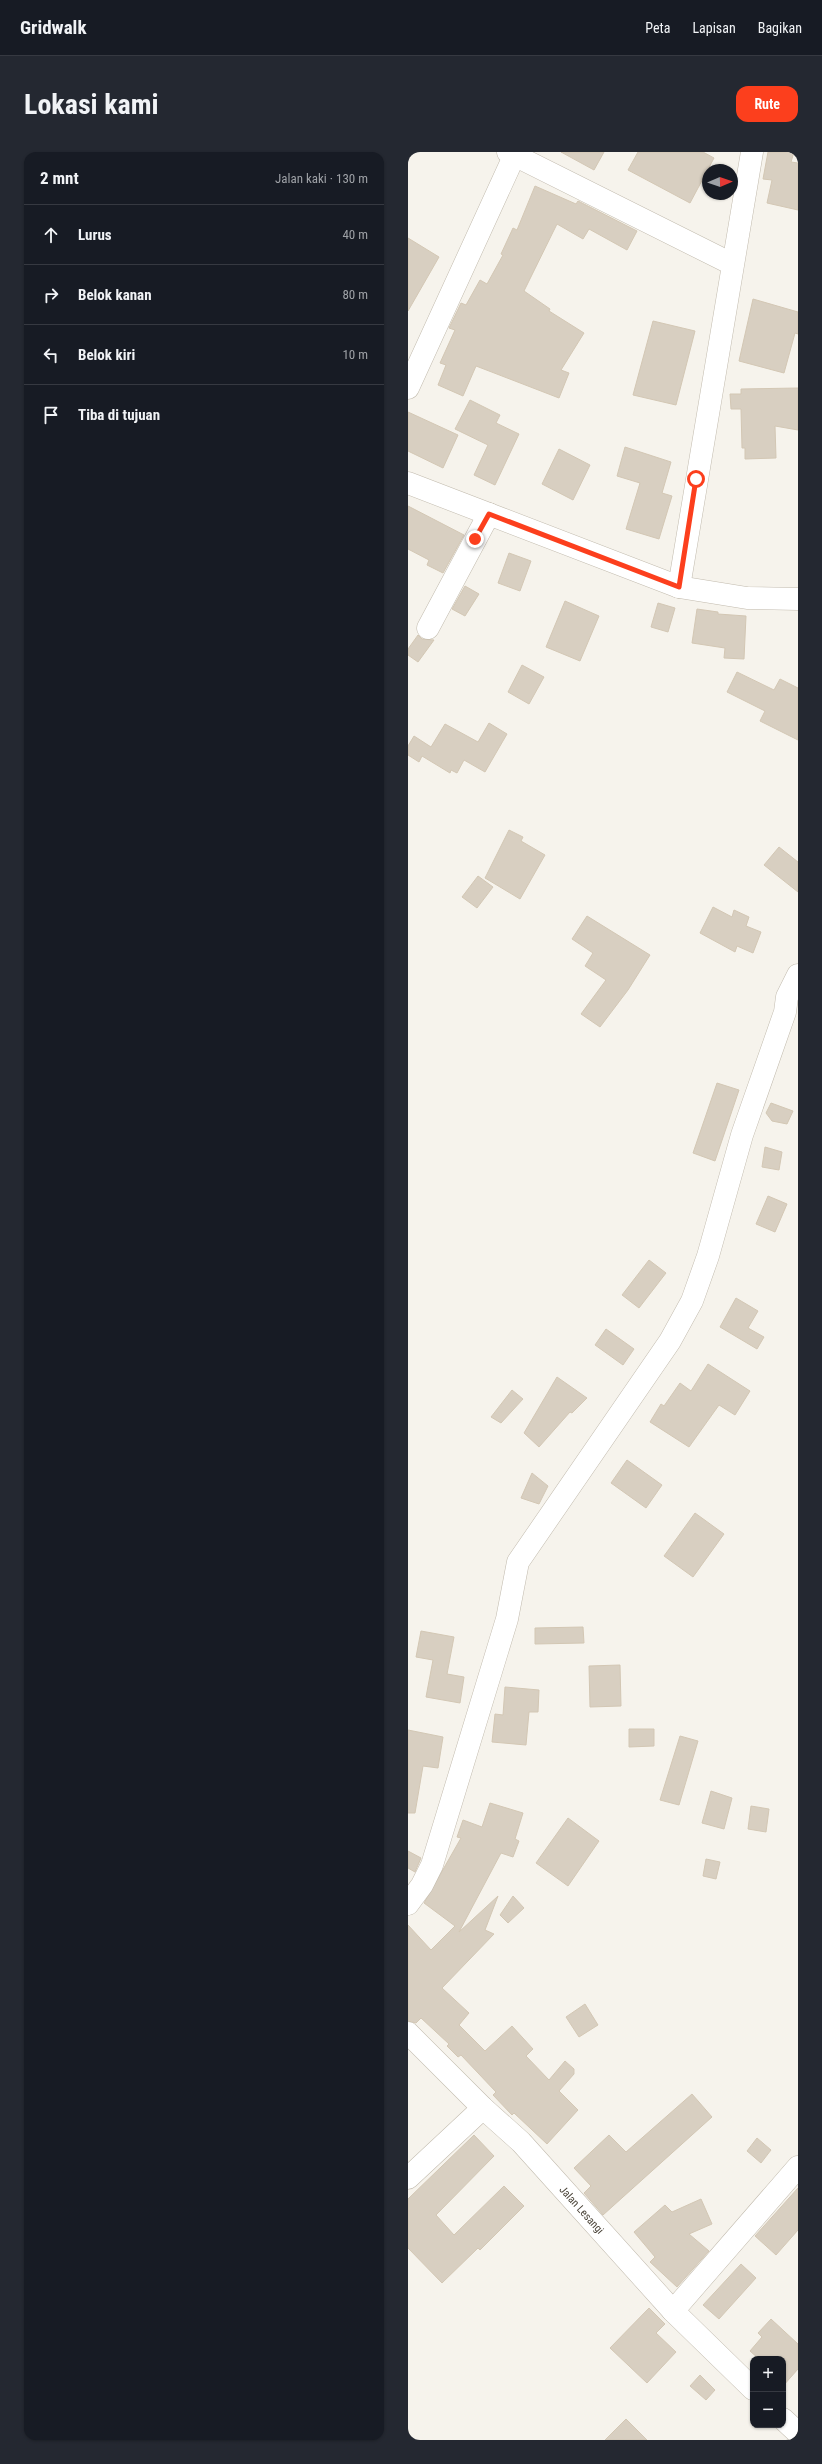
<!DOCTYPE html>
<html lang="id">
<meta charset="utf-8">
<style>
:root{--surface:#171b24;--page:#242831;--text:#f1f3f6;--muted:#9ea1a6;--line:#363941;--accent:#fc3f1d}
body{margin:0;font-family:"Roboto Condensed",sans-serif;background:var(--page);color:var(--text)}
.controls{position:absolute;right:12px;bottom:12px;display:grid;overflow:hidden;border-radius:8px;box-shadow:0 1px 3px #0004}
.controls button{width:36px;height:36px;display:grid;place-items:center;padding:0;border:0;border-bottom:1px solid var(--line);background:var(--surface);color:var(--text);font:20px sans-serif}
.compass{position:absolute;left:294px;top:12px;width:36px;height:36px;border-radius:50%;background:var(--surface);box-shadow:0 1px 3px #0004;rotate:88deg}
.stop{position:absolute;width:12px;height:12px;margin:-9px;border:3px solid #fc3f1d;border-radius:50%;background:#fff}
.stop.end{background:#fc3f1d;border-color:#fff;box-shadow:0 1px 4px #0008}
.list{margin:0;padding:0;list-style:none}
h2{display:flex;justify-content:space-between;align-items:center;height:52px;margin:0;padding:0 16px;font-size:17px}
h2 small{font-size:13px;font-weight:400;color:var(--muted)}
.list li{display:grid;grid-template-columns:26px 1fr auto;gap:12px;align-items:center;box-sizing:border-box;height:60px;padding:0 16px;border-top:1px solid var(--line)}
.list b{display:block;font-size:15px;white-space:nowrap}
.list em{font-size:13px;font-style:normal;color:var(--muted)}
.icon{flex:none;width:22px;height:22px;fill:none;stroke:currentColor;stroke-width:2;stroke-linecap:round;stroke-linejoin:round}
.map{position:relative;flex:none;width:390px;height:2288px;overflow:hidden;border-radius:12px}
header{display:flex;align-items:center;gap:24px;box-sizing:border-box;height:56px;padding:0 20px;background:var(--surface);border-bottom:1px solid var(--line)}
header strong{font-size:19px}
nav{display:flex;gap:22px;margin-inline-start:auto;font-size:14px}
.intro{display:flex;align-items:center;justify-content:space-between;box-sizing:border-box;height:96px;padding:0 24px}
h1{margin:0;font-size:28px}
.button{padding:10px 18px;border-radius:12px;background:var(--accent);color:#fff;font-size:14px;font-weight:700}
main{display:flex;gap:24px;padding:0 24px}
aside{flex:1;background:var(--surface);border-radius:12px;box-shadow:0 1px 3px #0004}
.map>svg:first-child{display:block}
.building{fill:#d8cfc1;stroke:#d3c7b4}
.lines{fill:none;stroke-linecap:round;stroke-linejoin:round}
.minor-casing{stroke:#c2bbae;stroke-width:23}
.minor{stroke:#fff;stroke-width:22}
.route{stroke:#fc3f1d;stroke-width:5}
.labels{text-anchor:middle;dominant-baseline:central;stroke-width:3;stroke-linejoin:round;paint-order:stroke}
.street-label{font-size:11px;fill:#4b4439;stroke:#fff}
</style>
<header>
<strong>Gridwalk</strong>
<nav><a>Peta</a><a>Lapisan</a><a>Bagikan</a></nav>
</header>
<div class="intro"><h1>Lokasi kami</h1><a class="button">Rute</a></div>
<main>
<aside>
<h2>2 mnt<small>Jalan kaki · 130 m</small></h2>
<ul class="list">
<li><svg class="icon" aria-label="ahead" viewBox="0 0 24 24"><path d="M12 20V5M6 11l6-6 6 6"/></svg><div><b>Lurus</b></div><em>40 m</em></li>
<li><svg class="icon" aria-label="right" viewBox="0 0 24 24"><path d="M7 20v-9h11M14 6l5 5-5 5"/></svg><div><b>Belok kanan</b></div><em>80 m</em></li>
<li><svg class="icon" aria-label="left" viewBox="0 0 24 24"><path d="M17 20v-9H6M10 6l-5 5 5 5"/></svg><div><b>Belok kiri</b></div><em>10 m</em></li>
<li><svg class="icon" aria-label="arrive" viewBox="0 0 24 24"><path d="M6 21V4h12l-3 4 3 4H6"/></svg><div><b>Tiba di tujuan</b></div></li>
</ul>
</aside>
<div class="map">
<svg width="390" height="2288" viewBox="0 0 390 2288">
<rect width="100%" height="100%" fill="#f6f3ec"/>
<g class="building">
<path d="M153 0H196L186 18Z"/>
<path d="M230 0H295L306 6 282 51 220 18Z"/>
<path d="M360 0H386L383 10 390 11V58L359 51 364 28 355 27Z"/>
<path d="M127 34 168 52 170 49 229 79 219 98 181 77 175 87 149 72 116 139 142 157 141 159 176 181 153 218 161 221 151 246 68 214 55 244 30 233 38 213 32 211 47 178 41 176 53 151 58 153 72 128 79 132 95 103 93 102 105 76 109 78Z"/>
<path d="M0 86 31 105 0 159Z"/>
<path d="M345 147 390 160V182L387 181 376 221 331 209Z"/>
<path d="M245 169 287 179 268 253 225 243Z"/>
<path d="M390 236V278L367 274 368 306 337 307V296H334L333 257H323L322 242H333V237Z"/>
<path d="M62 248 92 263 88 271 111 282 87 333 66 323 80 293 47 277Z"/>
<path d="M0 260 50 283 35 316 0 299Z"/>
<path d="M217 295 263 310 254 341 264 344 251 387 218 377 232 331 209 324Z"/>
<path d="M151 297 182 313 165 348 134 332Z"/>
<path d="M0 354 56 383 35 421 19 413 21 408 0 397Z"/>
<path d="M101 401 123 409 112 439 90 431Z"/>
<path d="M57 434 71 442 57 464 44 457Z"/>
<path d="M157 449 191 464 172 509 138 495Z"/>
<path d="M250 451 267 456 260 480 243 475Z"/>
<path d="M289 457 310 460V462L338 464 336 507 316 506 317 496 284 491Z"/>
<path d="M10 483 14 487 26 488 10 510 0 503V497Z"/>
<path d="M114 513 136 525 121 552 100 540Z"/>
<path d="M329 520 366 538 372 527 390 536V588L352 569 357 559 319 540Z"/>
<path d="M81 571 99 582 77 620 56 608 49 621 43 618 42 621 14 604 11 610 0 603V594L6 584 23 595 37 572 70 590Z"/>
<path d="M101 678 115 685 113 689 137 703 112 747 77 726Z"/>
<path d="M371 695 390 710V740L356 713Z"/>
<path d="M70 724 85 735 69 756 54 745Z"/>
<path d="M305 755 324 765 326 758 341 765 338 774 353 780 345 801 329 794 327 800 292 781Z"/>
<path d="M179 764 242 803 220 838 192 875 173 862 198 828 177 814 185 801 164 787Z"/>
<path d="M309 931 331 938 307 1009 285 1001Z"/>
<path d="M363 951 385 959 379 972 364 969 358 961Z"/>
<path d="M357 995 374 1000 371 1018 354 1015Z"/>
<path d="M360 1044 379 1052 367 1080 348 1072Z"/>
<path d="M241 1108 258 1121 231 1156 214 1143Z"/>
<path d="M328 1146 350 1159 340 1176 356 1185 349 1197 312 1175Z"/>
<path d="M198 1177 226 1197 215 1213 187 1193Z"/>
<path d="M300 1212 342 1239 327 1263 311 1253 281 1295 242 1270 253 1252 256 1254 272 1231 283 1239Z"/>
<path d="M149 1225 179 1246 164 1261 162 1260 131 1295 116 1281Z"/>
<path d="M104 1238 115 1247 93 1271 83 1265Z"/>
<path d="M219 1308 254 1333 238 1356 203 1331Z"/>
<path d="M124 1321 140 1334 131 1352 113 1346Z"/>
<path d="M287 1361 316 1382 285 1425 256 1404Z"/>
<path d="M175 1475 176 1491 127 1492V1476Z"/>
<path d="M13 1479 46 1485 39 1522 56 1525 52 1551 18 1545 25 1508 8 1505Z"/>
<path d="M212 1513 213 1554 182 1555 181 1514Z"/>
<path d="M97 1535 131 1538 130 1560H121L118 1593 84 1590 87 1562 95 1563Z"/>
<path d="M221 1577H246V1594L221 1595Z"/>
<path d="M0 1578 35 1585 30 1616 15 1614 7 1661H0Z"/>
<path d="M272 1584 290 1589 271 1653 252 1648Z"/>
<path d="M303 1639 324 1646 316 1677 294 1671Z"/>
<path d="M82 1651 115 1661 107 1687 111 1689 105 1705 93 1701 51 1780 90 1744 77 1778 86 1782 34 1836 61 1861 51 1873 77 1899 104 1874 125 1897 118 1904 141 1928 157 1909 166 1917V1922L151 1939 170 1958 139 1992 106 1961 104 1963 85 1943 88 1940 53 1903 50 1905 39 1894 41 1892 13 1866 8 1871 0 1869V1773L23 1798 47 1774 16 1751 53 1686 49 1685 55 1668 74 1675Z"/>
<path d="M343 1654 361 1657 358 1680 340 1677Z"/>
<path d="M160 1666 191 1689 160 1734 128 1711Z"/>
<path d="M0 1699 13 1706 7 1720 0 1716Z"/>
<path d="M298 1707 312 1710 308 1727 295 1724Z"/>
<path d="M105 1744 116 1756 100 1771 92 1763Z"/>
<path d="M177 1852 190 1873 171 1885 158 1865Z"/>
<path d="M284 1942 304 1965 195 2063 176 2041 183 2034 166 2016 201 1983 218 2000Z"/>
<path d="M66 1983 86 2004 28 2063 46 2083 96 2034 116 2054 72 2098 70 2096 34 2131 0 2096V2047Z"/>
<path d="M349 1986 363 1998 353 2011 339 1999Z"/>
<path d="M390 2036V2078L368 2103 347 2084Z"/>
<path d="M293 2047 304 2072 281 2082 301 2099 269 2135 242 2110 247 2105 226 2080 257 2053 264 2060Z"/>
<path d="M333 2112 348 2126 311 2167 295 2153Z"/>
<path d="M241 2156 257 2172 248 2181 268 2200 239 2231 202 2196Z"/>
<path d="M363 2167 390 2192V2217L375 2234V2207H351L342 2199 354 2185 350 2181Z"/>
<path d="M292 2223 307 2238 298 2248 282 2234Z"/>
<path d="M218 2267 239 2288H197Z"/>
</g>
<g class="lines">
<defs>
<g id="minor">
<path d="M100 0 324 112"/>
<path d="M0 236 108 0"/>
<path d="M0 331 271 435 339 446 390 447"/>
<path d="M271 435 344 0"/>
<path d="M20 476 81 362"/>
<path d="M0 1752 14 1733 24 1713 99 1467 110 1410 262 1189 284 1149 300 1104 334 983 377 860 379 845 390 823"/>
<path id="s1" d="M0 1881 75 1956 113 1990 265 2159 345 2237"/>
<path d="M0 2026 75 1956"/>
<path d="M265 2159 390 2015"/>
<path d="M375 2267 390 2281"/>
</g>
</defs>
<use href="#minor" class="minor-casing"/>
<use href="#minor" class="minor"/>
</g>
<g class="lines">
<path class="route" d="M67 387 81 362 271 435 288 327"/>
</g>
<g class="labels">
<g class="street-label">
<text stroke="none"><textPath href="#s1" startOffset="248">Jalan Lesangi</textPath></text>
</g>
</g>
</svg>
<div class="controls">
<button>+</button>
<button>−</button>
</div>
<svg class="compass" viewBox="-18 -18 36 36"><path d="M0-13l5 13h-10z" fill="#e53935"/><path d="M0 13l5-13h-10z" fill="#9ea1a6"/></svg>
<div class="stop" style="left:288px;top:327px"></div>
<div class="stop end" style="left:67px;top:387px"></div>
</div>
</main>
